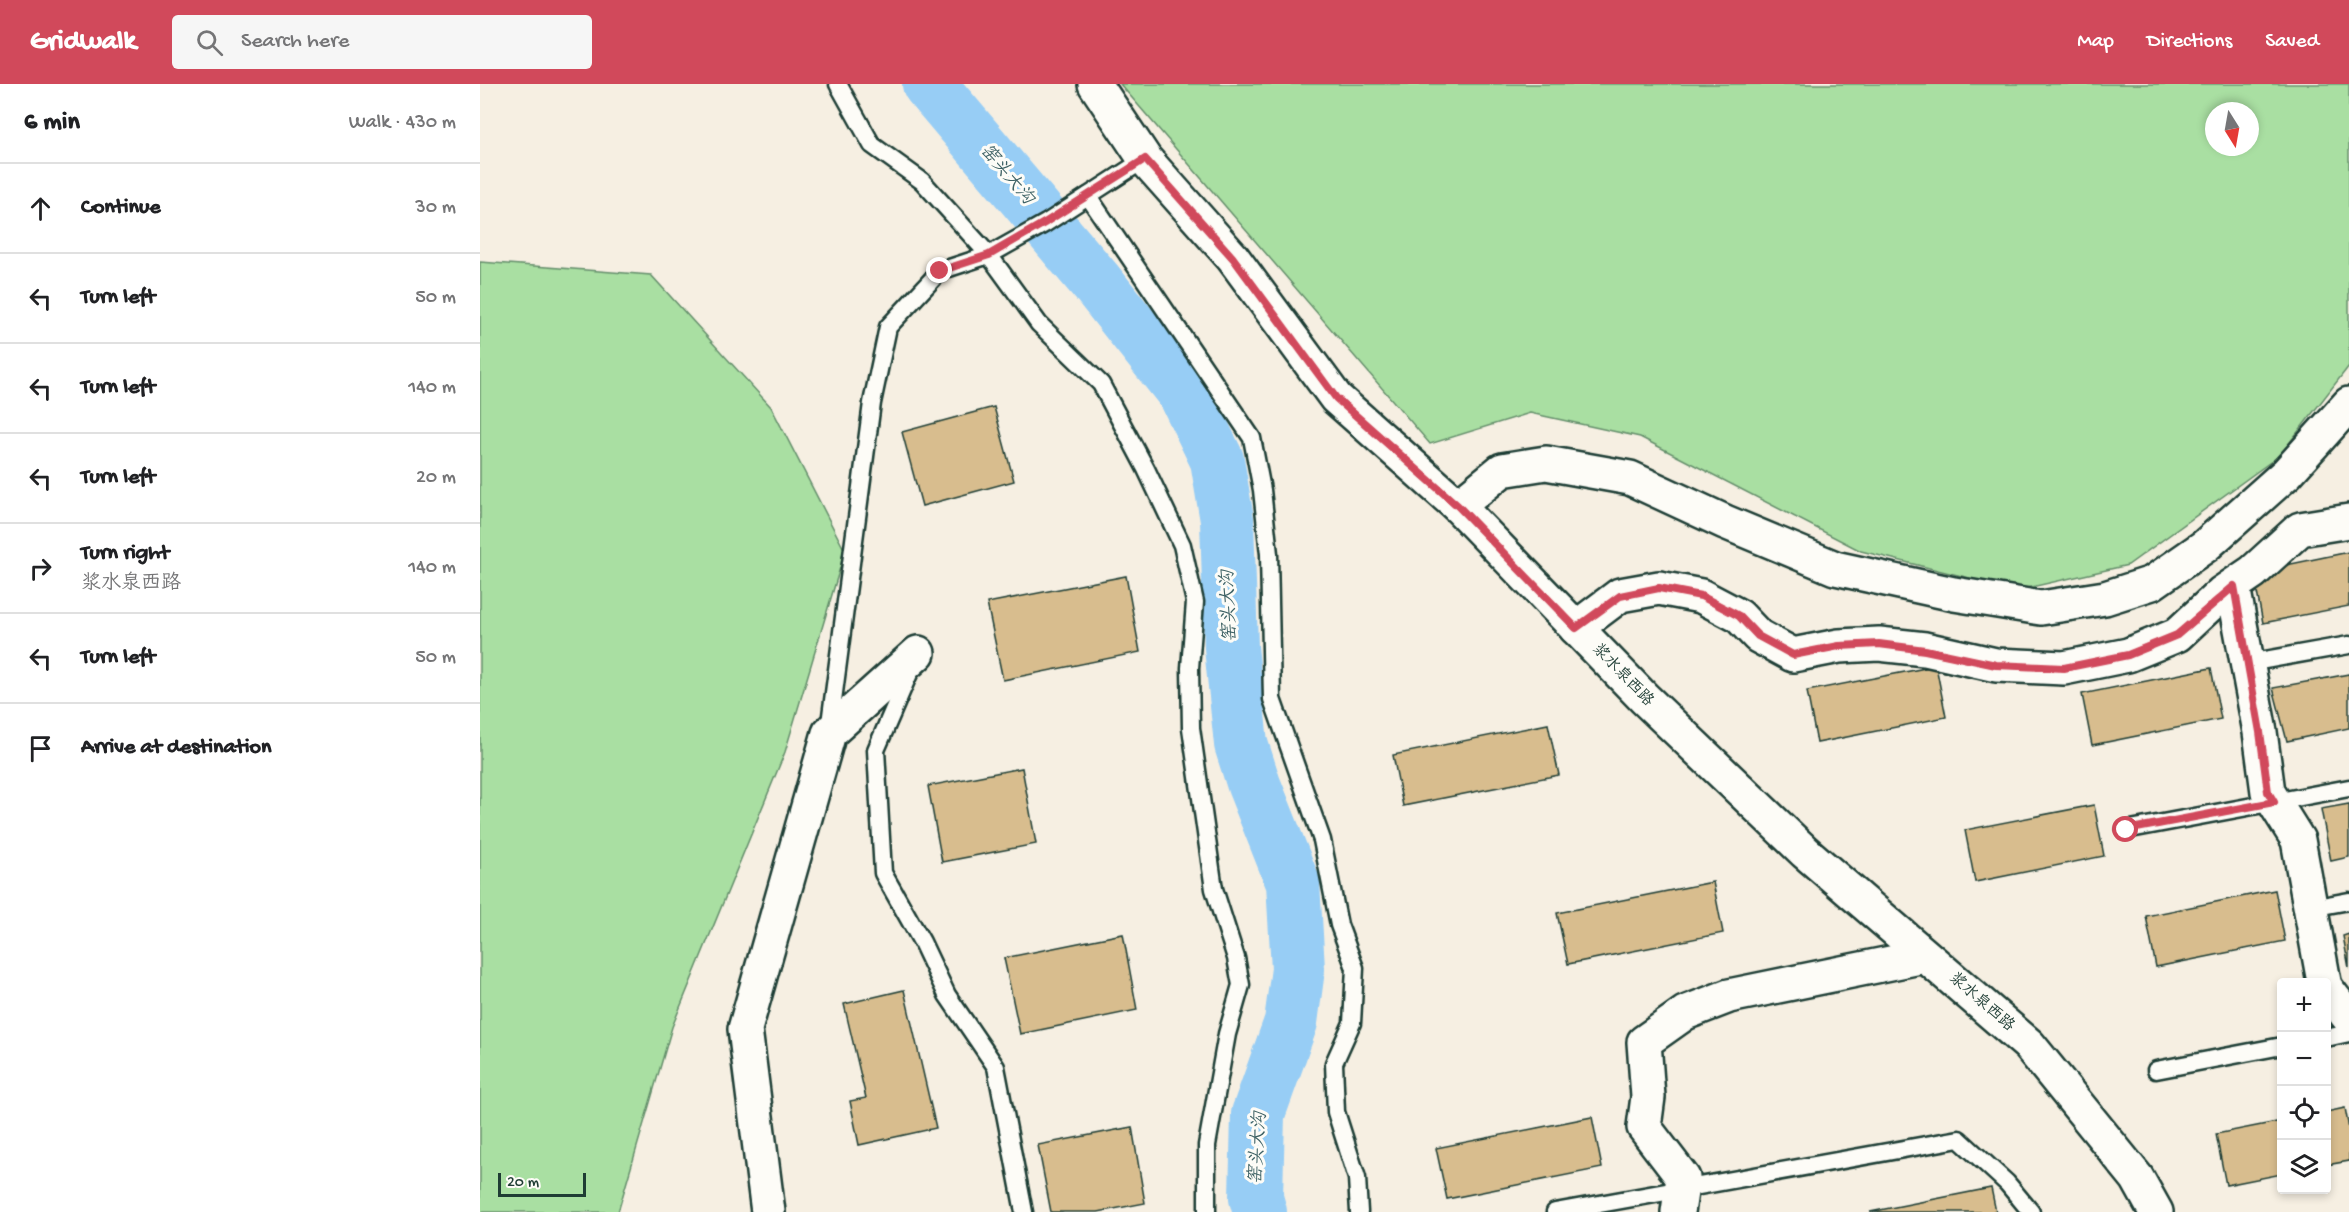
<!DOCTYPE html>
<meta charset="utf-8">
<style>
:root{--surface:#fff;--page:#f6f6f6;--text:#202124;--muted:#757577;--line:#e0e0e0;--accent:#d1495b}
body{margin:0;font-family:"Gochi Hand","LXGW WenKai TC",sans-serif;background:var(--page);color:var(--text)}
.controls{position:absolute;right:18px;bottom:18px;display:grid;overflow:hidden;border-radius:6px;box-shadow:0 3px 9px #0003}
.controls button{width:54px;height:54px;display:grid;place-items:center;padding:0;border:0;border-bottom:2px solid var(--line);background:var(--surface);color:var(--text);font:30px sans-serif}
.compass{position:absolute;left:1725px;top:18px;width:54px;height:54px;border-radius:50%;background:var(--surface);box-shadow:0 3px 9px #0003;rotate:169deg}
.scale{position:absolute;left:18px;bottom:15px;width:88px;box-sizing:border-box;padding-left:6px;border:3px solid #1f3d34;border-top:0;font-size:16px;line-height:21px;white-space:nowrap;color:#1f3d34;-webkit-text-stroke:4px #fdfcf7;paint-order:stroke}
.stop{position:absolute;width:18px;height:18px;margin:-14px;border:4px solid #d1495b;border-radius:50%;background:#fff}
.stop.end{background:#d1495b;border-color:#fff;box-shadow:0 2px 6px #0008}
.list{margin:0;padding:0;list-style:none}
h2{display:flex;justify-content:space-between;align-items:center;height:78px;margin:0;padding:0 24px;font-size:26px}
h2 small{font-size:20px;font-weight:400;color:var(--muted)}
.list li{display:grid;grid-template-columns:39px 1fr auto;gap:18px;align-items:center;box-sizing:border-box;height:90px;padding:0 24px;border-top:2px solid var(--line)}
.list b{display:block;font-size:22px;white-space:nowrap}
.list p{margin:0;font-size:20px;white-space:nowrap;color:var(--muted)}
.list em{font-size:20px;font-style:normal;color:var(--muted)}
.icon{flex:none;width:33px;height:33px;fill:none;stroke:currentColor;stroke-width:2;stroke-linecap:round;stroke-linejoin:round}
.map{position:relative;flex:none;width:1869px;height:1128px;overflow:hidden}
header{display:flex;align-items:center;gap:36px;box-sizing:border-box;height:84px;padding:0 30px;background:var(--accent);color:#fff}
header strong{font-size:28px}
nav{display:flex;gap:33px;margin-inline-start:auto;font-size:21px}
.search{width:420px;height:54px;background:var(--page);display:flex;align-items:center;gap:15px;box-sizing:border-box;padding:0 21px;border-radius:6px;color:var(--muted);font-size:22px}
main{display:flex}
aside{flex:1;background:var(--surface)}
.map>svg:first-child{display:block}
.green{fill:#a9dfa2;stroke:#648e6b;stroke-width:1.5;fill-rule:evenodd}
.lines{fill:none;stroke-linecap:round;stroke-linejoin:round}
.river{stroke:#97cdf5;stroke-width:54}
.building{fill:#d8bd8e;stroke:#1f3d34;stroke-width:1.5}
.service-casing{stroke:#1f3d34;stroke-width:21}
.minor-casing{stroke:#1f3d34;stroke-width:38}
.tertiary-casing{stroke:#1f3d34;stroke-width:38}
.service{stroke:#fdfcf7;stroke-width:16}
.minor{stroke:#fdfcf7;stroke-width:33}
.tertiary{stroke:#fdfcf7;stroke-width:33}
.route{stroke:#d1495b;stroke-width:8}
.labels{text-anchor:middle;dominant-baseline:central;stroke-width:6;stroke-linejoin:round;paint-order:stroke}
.street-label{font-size:16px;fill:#1f3d34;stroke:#fdfcf7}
.water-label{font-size:18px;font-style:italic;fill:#3d6164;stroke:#fdfcf7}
</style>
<header>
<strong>Gridwalk</strong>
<div class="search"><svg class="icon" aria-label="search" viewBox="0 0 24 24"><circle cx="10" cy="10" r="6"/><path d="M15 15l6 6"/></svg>Search here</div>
<nav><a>Map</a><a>Directions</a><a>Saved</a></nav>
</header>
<main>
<aside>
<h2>6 min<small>Walk · 430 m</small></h2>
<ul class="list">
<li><svg class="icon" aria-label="ahead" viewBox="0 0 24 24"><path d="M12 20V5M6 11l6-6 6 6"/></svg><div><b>Continue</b></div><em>30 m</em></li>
<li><svg class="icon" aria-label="left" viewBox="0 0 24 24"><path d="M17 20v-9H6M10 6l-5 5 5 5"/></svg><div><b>Turn left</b></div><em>50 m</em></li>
<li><svg class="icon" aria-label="left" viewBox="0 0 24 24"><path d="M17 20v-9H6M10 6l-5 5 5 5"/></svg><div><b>Turn left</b></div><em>140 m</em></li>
<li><svg class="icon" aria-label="left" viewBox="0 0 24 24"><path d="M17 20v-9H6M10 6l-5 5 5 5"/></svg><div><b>Turn left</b></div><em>20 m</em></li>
<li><svg class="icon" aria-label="right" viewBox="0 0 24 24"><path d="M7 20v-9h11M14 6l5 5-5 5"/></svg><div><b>Turn right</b><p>浆水泉西路</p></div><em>140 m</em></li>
<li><svg class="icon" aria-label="left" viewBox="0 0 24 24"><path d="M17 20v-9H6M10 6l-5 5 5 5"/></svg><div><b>Turn left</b></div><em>50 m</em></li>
<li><svg class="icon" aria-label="arrive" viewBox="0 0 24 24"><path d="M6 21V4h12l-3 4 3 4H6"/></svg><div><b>Arrive at destination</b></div></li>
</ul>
</aside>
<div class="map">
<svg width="1869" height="1128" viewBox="0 0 1869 1128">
<rect width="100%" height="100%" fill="#f6efe2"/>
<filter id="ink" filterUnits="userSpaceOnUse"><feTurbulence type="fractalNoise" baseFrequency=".0167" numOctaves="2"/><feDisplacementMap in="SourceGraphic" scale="12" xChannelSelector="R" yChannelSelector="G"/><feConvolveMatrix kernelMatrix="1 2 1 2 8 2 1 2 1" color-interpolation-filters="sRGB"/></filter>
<g filter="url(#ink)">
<g class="green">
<path d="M640 0H1869V282L1800 371 1648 481 1538 506 1381 467 1160 353 1050 329 950 360ZM1734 27H1770V63H1734Z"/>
<path d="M0 178 171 191 291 323 365 467 305 668 192 943 138 1128H0Z"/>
</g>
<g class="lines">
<path class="river" d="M449 0 617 199 705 310 737 376 747 436 751 563 761 660 774 701 813 799 818 885 811 938 778 1030 776 1114 780 1128"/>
</g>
<g class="building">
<path d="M514 323 534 397 442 422 422 348Z"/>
<path d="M1869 468V522L1783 539 1773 488Z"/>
<path d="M646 492 660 568 523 596 507 519Z"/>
<path d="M1456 582 1466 633 1337 659 1327 607Z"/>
<path d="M1731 584 1741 635 1612 661 1602 610Z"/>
<path d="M1869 590V644L1807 657 1793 604Z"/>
<path d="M1068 640 1079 691 923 722 913 671Z"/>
<path d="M542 684 556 760 462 778 448 702Z"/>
<path d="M1869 720V773L1851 777 1841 725Z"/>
<path d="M1614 721 1624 772 1495 798 1485 746Z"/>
<path d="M1233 798 1243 849 1088 880 1077 829Z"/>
<path d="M1795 806 1805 857 1676 883 1666 832Z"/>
<path d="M643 850 657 926 540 950 524 874Z"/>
<path d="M1869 850V884L1863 852Z"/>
<path d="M424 906 456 1044 379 1061 370 1017 386 1014 364 920Z"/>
<path d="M1865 1024 1869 1045V1077L1846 1081V1028Z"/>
<path d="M1112 1033 1122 1084 967 1115 956 1064Z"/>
<path d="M1802 1037V1090L1746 1101 1736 1050Z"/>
<path d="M652 1043 665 1119 618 1128H571L558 1061Z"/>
<path d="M1511 1104 1516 1128H1390Z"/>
</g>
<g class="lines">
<defs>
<g id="service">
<path d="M358 0 392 61 442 97 509 171 559 240 621 300 666 385 702 461 715 518 710 584 711 644 734 805 756 874 761 901 747 950 727 1061V1128"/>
<path d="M608 112 772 354 782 406 789 470 792 615 842 756 859 841 875 884 872 939 854 979 856 1028 877 1094 879 1128"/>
<path d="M1768 579 1869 561"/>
<path d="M431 585 396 666 403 789 442 858 467 911 516 983 544 1128"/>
<path d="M349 647 392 319 408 243 460 187 509 171 566 139 665 75"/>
<path d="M1645 746 1869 704"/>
<path d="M1831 824 1869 817"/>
<path d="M1846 954 1869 949"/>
<path d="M1676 986 1802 962"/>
<path d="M1075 1128 1479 1055 1527 1099 1551 1128"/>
</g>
<g id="minor">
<path d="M978 422 1022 386 1066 379 1150 394 1245 438 1355 484 1474 510 1561 524 1625 514 1672 499 1725 462 1807 389 1869 320"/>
<path d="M1753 502 1780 648 1788 708 1818 756 1844 898"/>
<path d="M1096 544 1140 511 1179 504 1221 512 1259 532 1278 552 1313 571 1359 562 1399 560 1445 565 1516 581 1584 584 1648 571 1697 551 1742 509 1773 488 1820 445 1869 437"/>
<path d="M1846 904 1869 934"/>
<path d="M288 1128 265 945 349 649 438 569"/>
<path d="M1198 1128 1203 1094 1164 1043 1168 1013 1164 958 1205 929 1249 912 1445 872"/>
</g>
<path id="tertiary" d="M615 0 665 75 753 174 856 314 978 422 1164 614 1325 768 1549 961 1657 1094 1676 1128"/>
</defs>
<use href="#service" class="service-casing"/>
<use href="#minor" class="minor-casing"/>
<use href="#tertiary" class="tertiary-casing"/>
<use href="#service" class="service"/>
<use href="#minor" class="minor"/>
<use href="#tertiary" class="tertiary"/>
</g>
</g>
<g class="lines" filter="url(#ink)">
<path class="route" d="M460 187 509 171 566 138 665 75 753 174 856 314 978 422 1096 544 1140 512 1179 504 1221 512 1259 532 1278 552 1313 571 1359 562 1399 560 1445 566 1516 581 1584 584 1648 571 1697 551 1754 502 1780 648 1788 708 1794 718 1646 746"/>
</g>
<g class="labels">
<g class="street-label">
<text transform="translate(1142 592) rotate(46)">浆水泉西路</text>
<text transform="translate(1501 919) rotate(41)">浆水泉西路</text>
</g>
<g class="water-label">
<text transform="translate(526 91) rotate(50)">窑头大沟</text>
<text transform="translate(750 522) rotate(-92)">窑头大沟</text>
<text transform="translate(779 1064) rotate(-86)">窑头大沟</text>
</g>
</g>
</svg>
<div class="controls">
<button>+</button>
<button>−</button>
<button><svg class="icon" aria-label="locate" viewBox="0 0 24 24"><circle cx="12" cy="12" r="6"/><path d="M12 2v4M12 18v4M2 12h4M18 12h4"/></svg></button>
<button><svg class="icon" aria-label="layers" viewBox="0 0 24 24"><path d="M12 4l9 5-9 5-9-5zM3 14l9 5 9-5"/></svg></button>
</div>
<svg class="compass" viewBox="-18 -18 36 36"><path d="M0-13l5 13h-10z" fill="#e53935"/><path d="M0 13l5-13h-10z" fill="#757577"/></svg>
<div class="scale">20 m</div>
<div class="stop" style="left:1646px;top:746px"></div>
<div class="stop end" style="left:460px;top:187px"></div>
</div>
</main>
